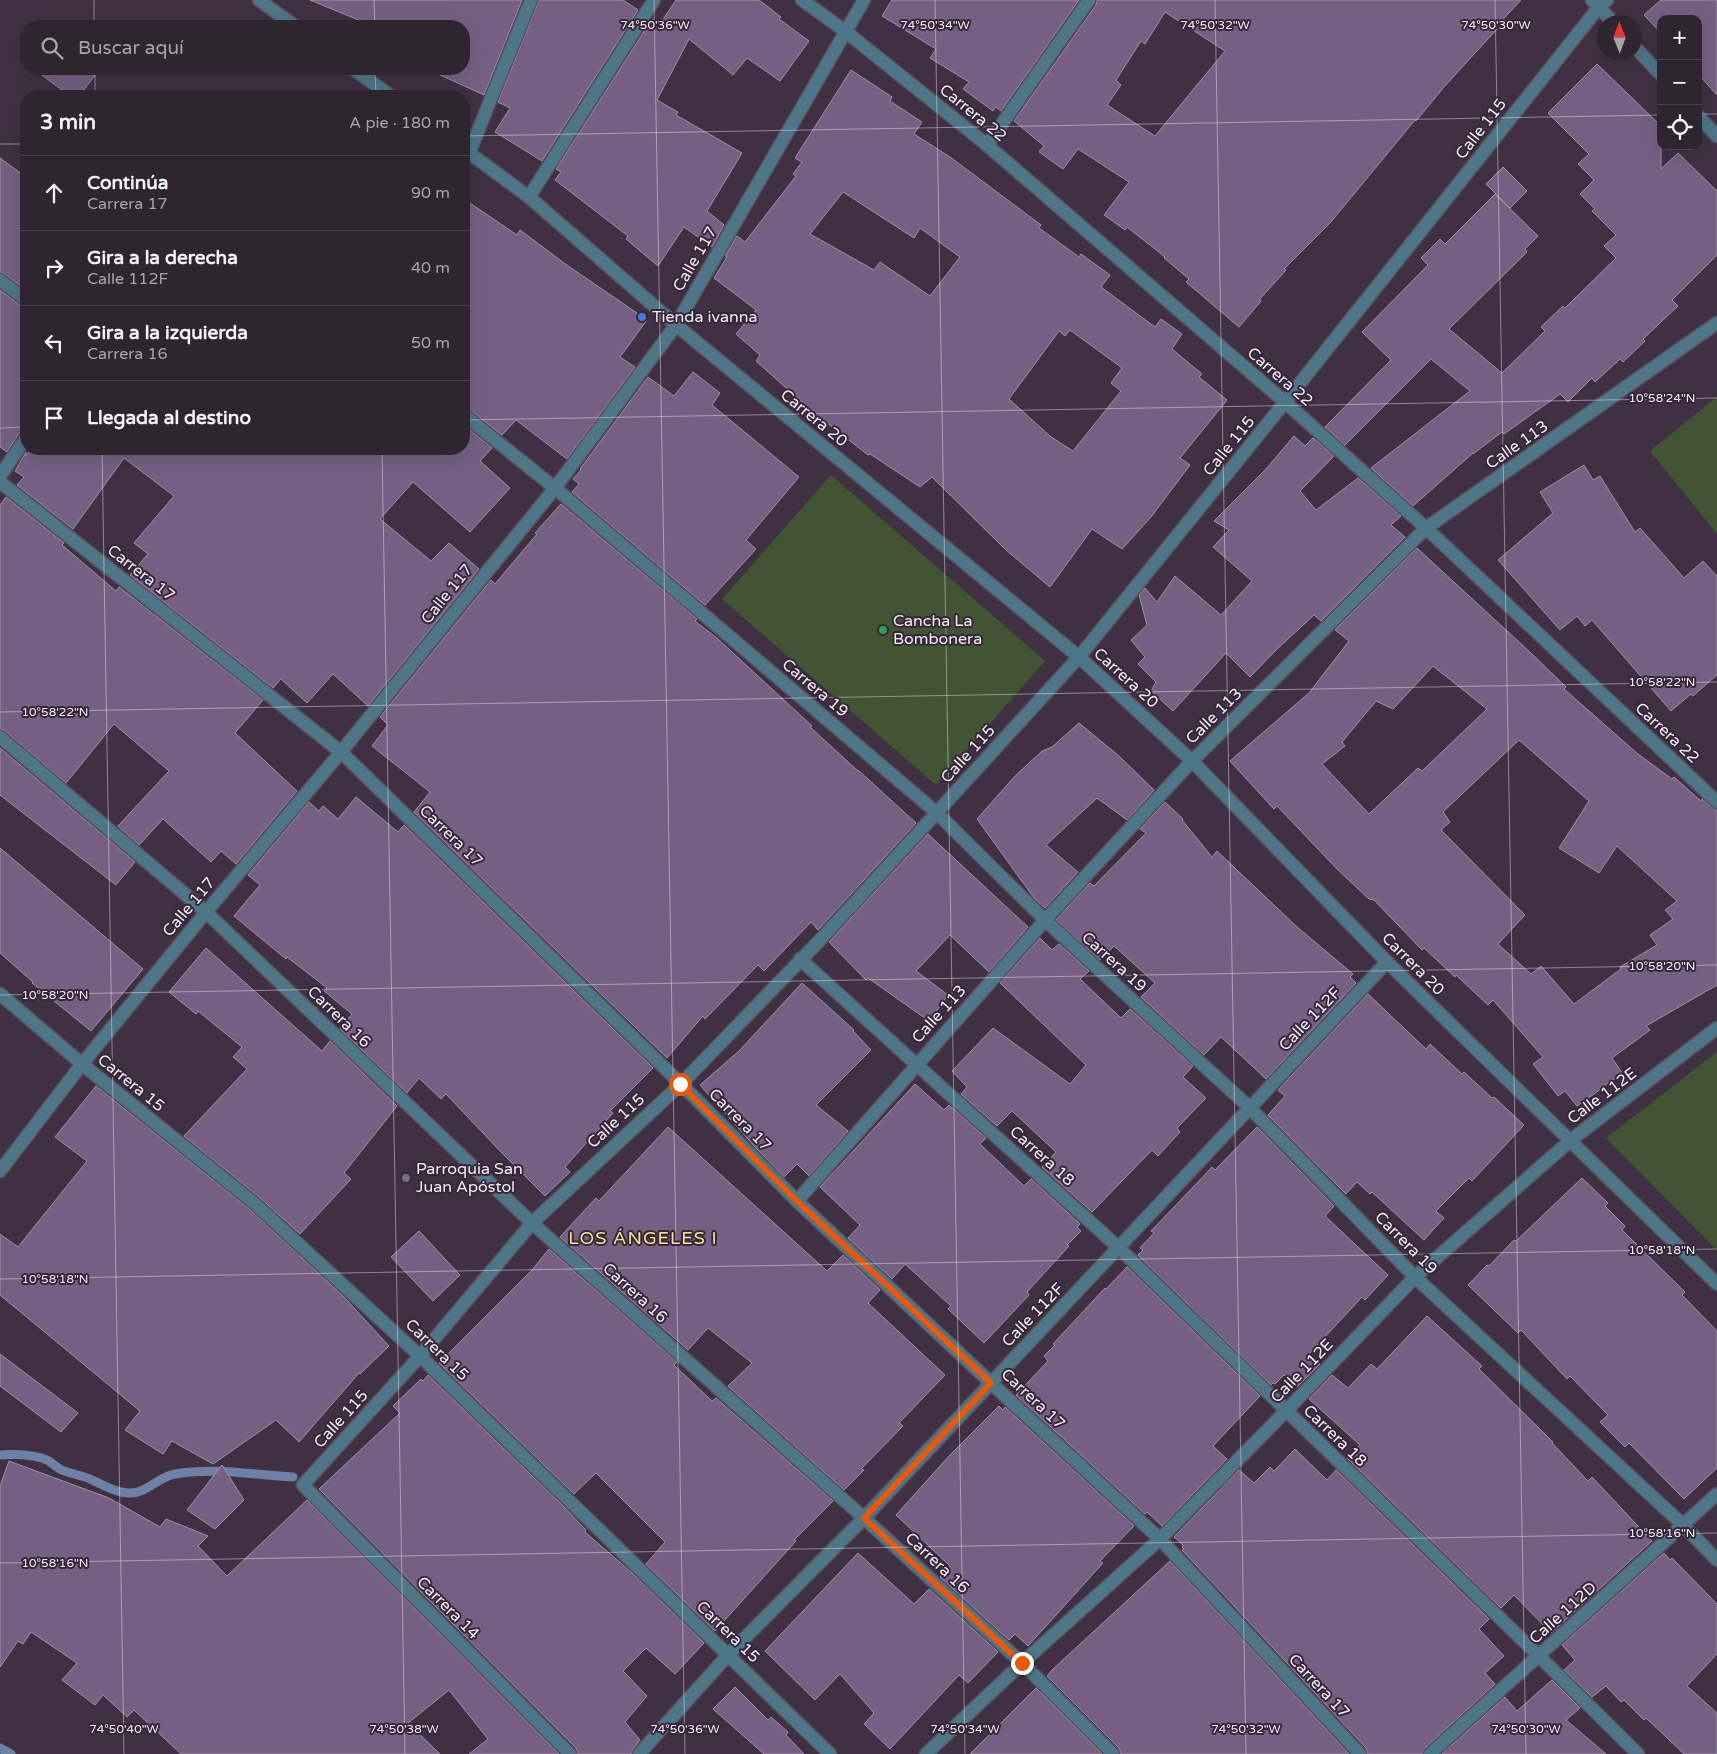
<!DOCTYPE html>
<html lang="es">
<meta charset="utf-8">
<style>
:root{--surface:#2f2531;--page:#3b313d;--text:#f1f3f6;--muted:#a7a5ab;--line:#4a424d}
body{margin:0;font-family:"Varela Round",sans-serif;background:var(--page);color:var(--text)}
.controls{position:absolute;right:15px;top:15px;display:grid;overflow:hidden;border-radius:10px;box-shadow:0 5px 20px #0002}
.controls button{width:45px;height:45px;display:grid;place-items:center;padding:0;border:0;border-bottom:1px solid var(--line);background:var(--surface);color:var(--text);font:25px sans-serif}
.compass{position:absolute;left:1597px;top:15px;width:45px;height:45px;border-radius:50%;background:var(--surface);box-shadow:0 5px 20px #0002;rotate:359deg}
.stop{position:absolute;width:15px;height:15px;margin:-11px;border:4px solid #ea580c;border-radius:50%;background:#fff}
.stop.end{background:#ea580c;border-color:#fff;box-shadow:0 1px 5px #0008}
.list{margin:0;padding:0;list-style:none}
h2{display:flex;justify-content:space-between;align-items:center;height:65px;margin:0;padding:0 20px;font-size:21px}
h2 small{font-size:16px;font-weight:400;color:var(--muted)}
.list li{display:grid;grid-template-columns:32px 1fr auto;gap:15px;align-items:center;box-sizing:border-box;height:75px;padding:0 20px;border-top:1px solid var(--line)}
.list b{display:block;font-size:19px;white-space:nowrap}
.list p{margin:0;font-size:16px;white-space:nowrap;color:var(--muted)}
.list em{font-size:16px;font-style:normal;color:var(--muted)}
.icon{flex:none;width:28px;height:28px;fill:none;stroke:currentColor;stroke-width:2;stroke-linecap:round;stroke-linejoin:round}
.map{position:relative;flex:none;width:1717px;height:1754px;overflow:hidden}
.search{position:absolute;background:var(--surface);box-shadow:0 5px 20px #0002;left:20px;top:20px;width:450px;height:55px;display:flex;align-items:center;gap:12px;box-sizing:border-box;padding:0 18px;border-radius:20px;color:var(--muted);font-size:19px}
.panel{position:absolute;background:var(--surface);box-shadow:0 5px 20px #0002;left:20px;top:90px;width:450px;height:365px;border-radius:20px}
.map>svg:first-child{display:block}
.green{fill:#415434}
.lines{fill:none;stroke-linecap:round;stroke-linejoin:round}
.stream{stroke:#6e80a5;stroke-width:9}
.building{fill:#756084;stroke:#9c90a5;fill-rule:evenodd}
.minor-casing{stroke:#5c4f5e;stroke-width:15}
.minor{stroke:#4d7689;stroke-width:12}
.route{stroke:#ea580c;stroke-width:6}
.ticks{fill:none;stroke:#f5ebf6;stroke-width:1;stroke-opacity:0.45}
.shop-dot{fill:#3f7fe0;stroke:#352737;stroke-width:2}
.leisure-dot{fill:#2e9e5b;stroke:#352737;stroke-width:2}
.worship-dot{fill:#6b7280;stroke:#352737;stroke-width:2}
.labels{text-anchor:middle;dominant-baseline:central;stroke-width:4;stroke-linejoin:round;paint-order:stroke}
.street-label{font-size:16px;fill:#f5ebf6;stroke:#352737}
.poi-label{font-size:16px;fill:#f5ebf6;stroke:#352737;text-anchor:start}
.neighbourhood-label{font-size:18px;letter-spacing:1px;fill:#fbe396;stroke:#352737}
.ticks-label{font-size:12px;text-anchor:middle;fill:#f5ebf6;stroke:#352737;stroke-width:4;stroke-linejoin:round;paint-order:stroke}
</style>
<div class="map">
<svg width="1717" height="1754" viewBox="0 0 1717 1754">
<rect width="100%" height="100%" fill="#3f3141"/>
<g class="green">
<path d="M1717 397V534L1650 451Z"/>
<path d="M831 475 1045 661 936 785 722 599Z"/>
<path d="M1717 1052V1250L1606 1138Z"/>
</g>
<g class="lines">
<g class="stream">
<path d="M0 1455C15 1454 35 1454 49 1461 53 1464 57 1468 62 1470 71 1474 81 1475 90 1479 103 1485 116 1493 130 1493 147 1493 158 1477 175 1474 213 1467 254 1475 293 1477"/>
<path d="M0 1748 11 1754"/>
</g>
</g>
<g class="building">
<path d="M310 0H522L484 95 427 69H464V26H373Z"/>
<path d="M539 0H623L638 10 542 161 495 132 510 108 498 102Z"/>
<path d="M676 0H759L781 17 779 19 809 41 780 81 747 58 733 75 689 39 657 100 678 112 676 115 742 153 707 211 724 225 712 247 684 227 658 266 626 239 628 236 555 180 561 172 556 169 652 19 660 24Z"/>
<path d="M892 0H1079L1001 111 996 107 993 111 963 89 969 82 930 58 936 49 882 16Z"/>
<path d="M1097 0H1521L1496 27 1497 29 1444 87 1416 121 1415 120 1330 223 1284 269 1286 270 1259 300 1261 301 1239 327 1186 282 1189 279 1164 258 1165 257 1127 227 1125 230 1104 215 1129 182 1078 149 1063 169 1039 152 1044 146 1014 121 1096 5ZM1165 12 1225 51 1155 136 1107 105 1121 85 1116 80 1141 41 1145 44Z"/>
<path d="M1661 0H1717V95L1698 74V19H1661V33L1644 15Z"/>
<path d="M1597 64 1661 126V169L1678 153 1717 191V255L1672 300 1678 306 1643 339 1645 341 1623 362 1620 359 1595 382 1592 378 1568 402 1560 394 1504 434 1502 432 1473 454V453L1413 506 1371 468 1470 391 1431 359 1345 445 1325 427 1391 360 1362 332 1428 265 1421 258 1440 239 1445 244 1495 194 1538 236 1525 249 1527 252 1449 329 1502 373 1545 331 1541 327 1563 306 1565 308 1616 258 1604 246 1616 235 1592 211 1595 209 1580 194 1594 180 1578 164 1589 154 1548 113Z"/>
<path d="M34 69H100L79 96H70Z"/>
<path d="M851 70 892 97 890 101 922 122 914 134 950 157 1041 225 1039 228 1079 257 1081 254 1110 275 1101 287 1155 327 1161 319 1182 334 1172 349 1202 374 1199 377 1227 400 1180 458 1190 465 1151 517 1122 549 1092 529 1050 587 1006 550 932 477 920 487 870 454 868 455 813 412 756 361 760 355 736 334 756 310 714 278 727 257 725 256 737 236 745 242 796 176 793 174 802 162 795 158ZM843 192 914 238 920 228 960 257 930 296 880 262 874 270 810 234ZM1070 330 1122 368 1111 383 1121 391 1073 451 1051 437 1009 399 1059 331 1065 336Z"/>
<path d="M0 158 26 177V290L5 274 0 272Z"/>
<path d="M1503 167 1527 191 1510 208 1486 184Z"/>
<path d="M464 199 517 235 520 230 564 263 647 320 620 357 635 367 567 459 516 420 502 435 469 409 464 407Z"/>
<path d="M0 290 21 306 26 308V430L19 433 7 452 0 447Z"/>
<path d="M693 372 720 393 712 405 799 477 746 540 756 549 705 605 572 492 579 484 573 479 581 470 580 469 648 377 674 396Z"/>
<path d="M464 425 492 448 480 461 510 488 470 532 413 482 380 519 431 561 449 543 479 569 368 706 333 674 307 703 281 679 273 688 130 575 148 554 134 543 174 496 124 458 73 529 17 485 24 477 15 471 26 452V456L31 449H464Z"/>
<path d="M1294 436 1305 446 1313 438 1334 456 1300 491 1316 510 1358 478 1401 516 1391 525 1405 537 1321 621 1314 615 1276 650 1250 677 1226 653 1173 711 1151 691 1156 682 1138 664 1145 657 1131 640 1147 625 1139 595 1145 588 1157 602 1175 576 1221 615 1252 581 1213 547 1229 530 1214 521 1266 469Z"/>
<path d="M1584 465 1593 480 1600 476 1635 532 1640 528 1684 578 1703 561 1717 576V675L1693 696 1691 694 1671 711 1592 620 1585 626 1577 616 1560 630 1498 560 1553 513 1540 492Z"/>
<path d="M6 497 64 543 62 545 116 591 119 587 263 700 235 733 297 791 236 864 221 851 211 862 163 819 139 845 118 826 169 771 114 724 66 783 5 731 0 729V505Z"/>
<path d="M561 504 697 619 695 621 718 639 812 726 810 727 858 771V770L916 823 818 930 811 922 764 971 758 965 705 1019 703 1016 667 1058 414 812 430 792 372 746 388 725 380 717 491 580 495 584 537 534 535 533Z"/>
<path d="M1417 548 1532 654 1566 687 1564 689 1638 754 1672 779 1674 777 1701 801 1702 799 1717 811V985L1646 1026 1650 1030 1612 1058 1623 1074 1600 1088 1601 1089 1577 1106 1565 1091 1558 1096 1533 1064 1543 1057 1493 1000 1488 1005 1456 975 1455 977 1424 948 1422 950 1374 900 1369 899 1338 870 1277 806 1274 809 1230 761 1309 693 1349 641 1335 630ZM1433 666 1487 709 1422 771 1418 768 1369 814 1322 764 1345 746 1342 742 1376 701 1393 709ZM1519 740 1589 801 1559 848 1599 873 1617 846 1677 901 1665 910 1673 919 1650 935 1657 945 1620 967 1621 969 1574 1004 1541 966 1531 974 1498 944 1525 915 1441 830 1450 822 1443 812Z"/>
<path d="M1079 723 1119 756 1154 790 1127 820 1097 798 1046 845 1078 872 1045 908 1034 898 977 819 1015 776 1042 751 1052 747Z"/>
<path d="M0 748 135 862 116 885 0 795Z"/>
<path d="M356 797 398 832 404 825 653 1068 610 1111 613 1113 565 1167 570 1172 545 1196 500 1151 446 1094 441 1099 419 1078 407 1093 340 1029 352 1014 324 991 327 988 287 957 286 959 234 916 260 885 248 875 309 802 319 811 323 806 338 819Z"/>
<path d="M1165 802 1183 819 1182 820 1212 857 1217 851 1296 926 1353 974 1350 977 1356 983 1266 1079 1221 1037 1204 1055 1141 997 1155 983 1114 946 1100 960 1056 920 1090 883 1094 886 1146 833 1140 829Z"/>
<path d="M928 834 1028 927 989 972 950 935 916 971 948 995 929 1021 868 978 866 980 829 942Z"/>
<path d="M0 848 143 969 91 1031 32 983 33 982 0 953Z"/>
<path d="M1040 938 1052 950 1059 944 1089 971 1080 979 1121 1018 1130 1009 1193 1066 1183 1077 1206 1098 1177 1128 1180 1132 1158 1156 1152 1150 1092 1212 1042 1167 1056 1152 1012 1111 997 1126 961 1094 967 1087 952 1071 993 1028 1070 1084 1086 1065 1000 983Z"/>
<path d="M206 948 322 1051 330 1041 397 1106 344 1173 351 1179 300 1234 259 1197 184 1136 247 1069 233 1057 242 1047 198 1011 196 1014 169 992Z"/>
<path d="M802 983 854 1030 853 1031 871 1050 816 1105 848 1131 809 1176 797 1164 784 1177 756 1148 700 1085 739 1051Z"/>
<path d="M1368 994 1426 1049 1430 1044 1462 1074 1464 1072 1492 1098 1494 1097 1524 1125 1472 1181 1469 1178 1436 1211 1444 1218 1424 1240 1372 1192 1370 1194 1357 1182 1346 1194 1268 1115 1285 1096 1278 1090Z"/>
<path d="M915 1084 944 1110 949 1105 986 1138 980 1144 1024 1186 1031 1179 1080 1224 1077 1227 1081 1231 1067 1245 1069 1246 1027 1292 1029 1295 984 1343 948 1309 951 1306 905 1264 892 1279 848 1238 860 1225 820 1187Z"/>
<path d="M96 1086 249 1209 344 1297 389 1346 360 1374 359 1373 299 1442 276 1420 213 1464 172 1441 163 1454 125 1430 140 1411 0 1295V1234L18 1247 87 1161 55 1137Z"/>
<path d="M668 1127 827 1271 843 1255 880 1290 868 1303 945 1375 899 1423 903 1426 861 1469 864 1470 844 1490 728 1386 752 1363 708 1328 688 1350 560 1237 596 1198 599 1201Z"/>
<path d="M1257 1127 1334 1206 1325 1216 1388 1275 1365 1300 1362 1297 1309 1354 1320 1364 1297 1387 1284 1375 1275 1384 1273 1383 1271 1385 1138 1255 1143 1250 1140 1248 1154 1233 1151 1231 1199 1181 1212 1167 1215 1170Z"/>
<path d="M1582 1178 1608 1203 1605 1206 1625 1226 1622 1230 1685 1292 1682 1295 1717 1331V1468L1684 1499 1629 1443 1625 1447 1600 1422 1608 1415 1570 1376 1567 1379 1521 1330 1518 1333 1468 1285 1487 1265 1489 1266 1514 1240 1516 1241Z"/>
<path d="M419 1231 460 1275 433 1301 391 1257Z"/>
<path d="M549 1249 677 1362 674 1365 712 1401 716 1398 833 1501 794 1540 796 1541 715 1631 646 1564 665 1542 596 1473 574 1494 439 1363 532 1270Z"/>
<path d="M1127 1267 1260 1396 1213 1446 1227 1459 1162 1526 1147 1512 1145 1514 1016 1395 1048 1361 1044 1356 1055 1345 1053 1344 1105 1288 1106 1289Z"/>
<path d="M1427 1316 1482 1366 1479 1369 1553 1442 1552 1443 1588 1481 1592 1477 1652 1541 1551 1633 1514 1595 1501 1608 1347 1458 1360 1445 1309 1399 1332 1375 1348 1388 1371 1364 1377 1369Z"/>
<path d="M0 1354 78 1413 61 1432 0 1386Z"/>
<path d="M428 1375 562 1505 586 1530 585 1532 631 1572 704 1643 675 1674 646 1648 623 1671 647 1696 625 1722 640 1740 633 1749 631 1754H578L576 1748 319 1489 400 1413 393 1406 421 1379 423 1381Z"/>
<path d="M999 1406 1003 1410 1005 1407 1134 1526 1100 1561 1103 1563 1028 1646 1015 1634 1009 1640 940 1577 950 1566 896 1515 949 1456Z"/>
<path d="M1295 1449 1327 1480 1336 1470 1489 1619 1479 1629 1504 1656 1485 1673 1495 1684 1425 1748 1422 1754H1368L1366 1748 1182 1550 1184 1549 1182 1547 1183 1545 1174 1537 1239 1470 1254 1483 1270 1467 1274 1471Z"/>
<path d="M9 1461 109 1498 160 1527 166 1519 208 1536 198 1546 227 1576 307 1500 559 1754H469L488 1739 449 1690 408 1723 440 1754H181L134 1710 127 1717 103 1695 95 1705 62 1680 77 1663 31 1632 23 1644 18 1641 0 1667V1486Z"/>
<path d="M222 1465 244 1500 215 1529 187 1510Z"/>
<path d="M858 1553 914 1604 929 1589 998 1652 968 1683 959 1675 890 1749 864 1724 874 1713 840 1674 815 1700 765 1651Z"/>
<path d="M1664 1553 1670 1560 1672 1558 1717 1604V1654L1687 1686 1717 1713V1754H1684L1646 1718 1644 1720 1624 1700 1621 1702 1606 1686 1592 1697 1564 1670 1575 1660 1562 1645Z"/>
<path d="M1170 1561 1349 1754H1121L1119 1748 1047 1676 1052 1670Z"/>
<path d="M1552 1680 1580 1708 1566 1720 1606 1754H1442L1505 1697 1517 1711Z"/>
<path d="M735 1687 768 1720 771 1717 788 1732 786 1735 804 1754H764L713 1709Z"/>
<path d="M1036 1688 1102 1754H970Z"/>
</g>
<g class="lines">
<defs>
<g id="minor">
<path d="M259 0 295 26"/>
<path d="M802 0 845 31 987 145 1285 402 1426 528 1717 802"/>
<path d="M1592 0 1613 22"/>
<path d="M1634 46 1661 75"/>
<path d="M353 69 391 96"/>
<path d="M1698 116 1717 136"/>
<path d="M987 145 1089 0"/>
<path d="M464 149 529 197 676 325 1079 657 1192 761 1387 962 1717 1284"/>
<path d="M469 153 531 0"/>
<path d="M529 197 654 0"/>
<path d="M0 280 26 300"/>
<path d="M464 415 555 488 937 813 1045 920 1249 1107 1415 1277 1683 1525 1717 1560"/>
<path d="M0 476 26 438"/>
<path d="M0 482 341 752 681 1084 797 1201 991 1383 1160 1539 1360 1754"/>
<path d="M0 737 206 912 532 1223 864 1518 1022 1663 1113 1754"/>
<path d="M800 959 1119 1248 1539 1656 1638 1754"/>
<path d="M0 994 82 1064 254 1203 420 1356 830 1754"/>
<path d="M0 1171 82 1064 206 912 341 752 555 488 676 325 864 0"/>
<path d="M797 1201 1045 920 1192 761 1426 528 1717 323"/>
<path d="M570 1754 303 1485 420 1356 532 1223 681 1084 822 938 1079 657 1285 402 1599 7 1607 0"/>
<path d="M639 1754 728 1655 864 1518 1387 962"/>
<path d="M926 1754 1022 1663 1160 1539 1286 1411 1415 1277 1571 1140 1717 1028"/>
<path d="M1430 1754 1717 1494"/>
</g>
</defs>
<use href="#minor" class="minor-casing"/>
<use href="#minor" class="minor"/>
</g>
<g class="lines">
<path class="route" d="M680 1084 797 1201 991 1383 864 1518 1022 1663"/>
</g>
<path class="ticks" d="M94 0V26M374 0 375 26M654 0 685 1754M935 0 965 1754M1215 0 1246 1754M1495 0 1526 1754M95 69V96M375 69 376 96M1698 114H1717M464 136 1661 115M0 144H26M464 420 1717 398M0 428 26 427M102 449 124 1754M382 449 405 1754M0 712 1717 682M0 995 1717 965M0 1279 1717 1249M0 1563 1717 1533"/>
<circle class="shop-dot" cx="642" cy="317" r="5"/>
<circle class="leisure-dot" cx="883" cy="630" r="5"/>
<circle class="worship-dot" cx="406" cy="1178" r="5"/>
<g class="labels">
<g class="street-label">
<text transform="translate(973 113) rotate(39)">Carrera 22</text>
<text transform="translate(1481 129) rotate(-52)">Calle 115</text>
<text transform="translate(695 259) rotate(-60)">Calle 117</text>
<text transform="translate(1280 377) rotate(41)">Carrera 22</text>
<text transform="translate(814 418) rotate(39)">Carrera 20</text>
<text transform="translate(1517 445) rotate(-35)">Calle 113</text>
<text transform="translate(1229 446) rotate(-51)">Calle 115</text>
<text transform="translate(141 573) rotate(38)">Carrera 17</text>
<text transform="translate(447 594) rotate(-51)">Calle 117</text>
<text transform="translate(1126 678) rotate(42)">Carrera 20</text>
<text transform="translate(815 688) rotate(40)">Carrera 19</text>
<text transform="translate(1214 716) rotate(-45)">Calle 113</text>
<text transform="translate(1667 733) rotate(43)">Carrera 22</text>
<text transform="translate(968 754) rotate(-48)">Calle 115</text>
<text transform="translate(451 836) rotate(44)">Carrera 17</text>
<text transform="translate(189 907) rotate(-50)">Calle 117</text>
<text transform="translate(1114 962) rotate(42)">Carrera 19</text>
<text transform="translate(1413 964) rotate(45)">Carrera 20</text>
<text transform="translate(939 1014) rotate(-48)">Calle 113</text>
<text transform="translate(339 1017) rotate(44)">Carrera 16</text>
<text transform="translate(1310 1019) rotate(-46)">Calle 112F</text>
<text transform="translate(131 1083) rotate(39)">Carrera 15</text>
<text transform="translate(1602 1096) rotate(-37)">Calle 112E</text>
<text transform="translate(740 1120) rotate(45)">Carrera 17</text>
<text transform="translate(616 1121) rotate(-43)">Calle 115</text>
<text transform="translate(1042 1156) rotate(42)">Carrera 18</text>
<text transform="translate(1406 1243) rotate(45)">Carrera 19</text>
<text transform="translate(635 1293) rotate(42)">Carrera 16</text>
<text transform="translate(1033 1315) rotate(-46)">Calle 112F</text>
<text transform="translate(437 1350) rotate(44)">Carrera 15</text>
<text transform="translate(1302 1371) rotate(-46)">Calle 112E</text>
<text transform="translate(1033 1399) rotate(43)">Carrera 17</text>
<text transform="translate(341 1419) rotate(-48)">Calle 115</text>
<text transform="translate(1335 1436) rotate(44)">Carrera 18</text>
<text transform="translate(937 1563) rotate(43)">Carrera 16</text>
<text transform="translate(448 1608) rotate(45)">Carrera 14</text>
<text transform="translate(1563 1613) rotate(-42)">Calle 112D</text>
<text transform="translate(728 1632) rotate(44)">Carrera 15</text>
<text transform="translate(1319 1686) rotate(47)">Carrera 17</text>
</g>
<g class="poi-label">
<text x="652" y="317">Tienda ivanna</text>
<text x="893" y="621">Cancha La<tspan x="893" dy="18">Bombonera</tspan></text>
<text x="416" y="1169">Parroquia San<tspan x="416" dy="18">Juan Apóstol</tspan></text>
</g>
<g class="neighbourhood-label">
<text x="643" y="1238">LOS ÁNGELES I</text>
</g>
</g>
<g class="ticks-label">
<text x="655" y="29">74°50'36"W</text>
<text x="935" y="29">74°50'34"W</text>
<text x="1215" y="29">74°50'32"W</text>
<text x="1496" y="29">74°50'30"W</text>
<text x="1662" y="402">10°58'24"N</text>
<text x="1662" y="686">10°58'22"N</text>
<text x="55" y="716">10°58'22"N</text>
<text x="1662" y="970">10°58'20"N</text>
<text x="55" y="999">10°58'20"N</text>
<text x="1662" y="1254">10°58'18"N</text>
<text x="55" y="1283">10°58'18"N</text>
<text x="1662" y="1537">10°58'16"N</text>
<text x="55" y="1567">10°58'16"N</text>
<text x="124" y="1733">74°50'40"W</text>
<text x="404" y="1733">74°50'38"W</text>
<text x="685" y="1733">74°50'36"W</text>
<text x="965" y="1733">74°50'34"W</text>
<text x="1246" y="1733">74°50'32"W</text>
<text x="1526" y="1733">74°50'30"W</text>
</g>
</svg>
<div class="controls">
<button>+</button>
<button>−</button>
<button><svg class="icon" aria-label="locate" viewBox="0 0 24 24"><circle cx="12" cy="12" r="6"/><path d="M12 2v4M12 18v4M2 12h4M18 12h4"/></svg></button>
</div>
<svg class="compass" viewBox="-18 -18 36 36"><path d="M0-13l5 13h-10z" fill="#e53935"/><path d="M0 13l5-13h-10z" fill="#a7a5ab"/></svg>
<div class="stop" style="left:680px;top:1084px"></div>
<div class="stop end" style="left:1022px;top:1663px"></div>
<div class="search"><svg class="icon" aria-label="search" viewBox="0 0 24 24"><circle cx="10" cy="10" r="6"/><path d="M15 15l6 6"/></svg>Buscar aquí</div>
<section class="panel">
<h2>3 min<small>A pie · 180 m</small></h2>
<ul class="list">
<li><svg class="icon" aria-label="ahead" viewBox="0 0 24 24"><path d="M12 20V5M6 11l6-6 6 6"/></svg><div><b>Continúa</b><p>Carrera 17</p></div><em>90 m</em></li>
<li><svg class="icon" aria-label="right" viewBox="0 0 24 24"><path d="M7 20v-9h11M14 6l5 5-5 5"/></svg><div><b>Gira a la derecha</b><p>Calle 112F</p></div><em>40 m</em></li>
<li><svg class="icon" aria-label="left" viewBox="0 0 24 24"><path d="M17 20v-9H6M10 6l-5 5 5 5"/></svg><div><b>Gira a la izquierda</b><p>Carrera 16</p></div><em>50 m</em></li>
<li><svg class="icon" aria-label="arrive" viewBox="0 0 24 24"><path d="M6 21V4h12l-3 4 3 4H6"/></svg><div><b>Llegada al destino</b></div></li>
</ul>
</section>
</div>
